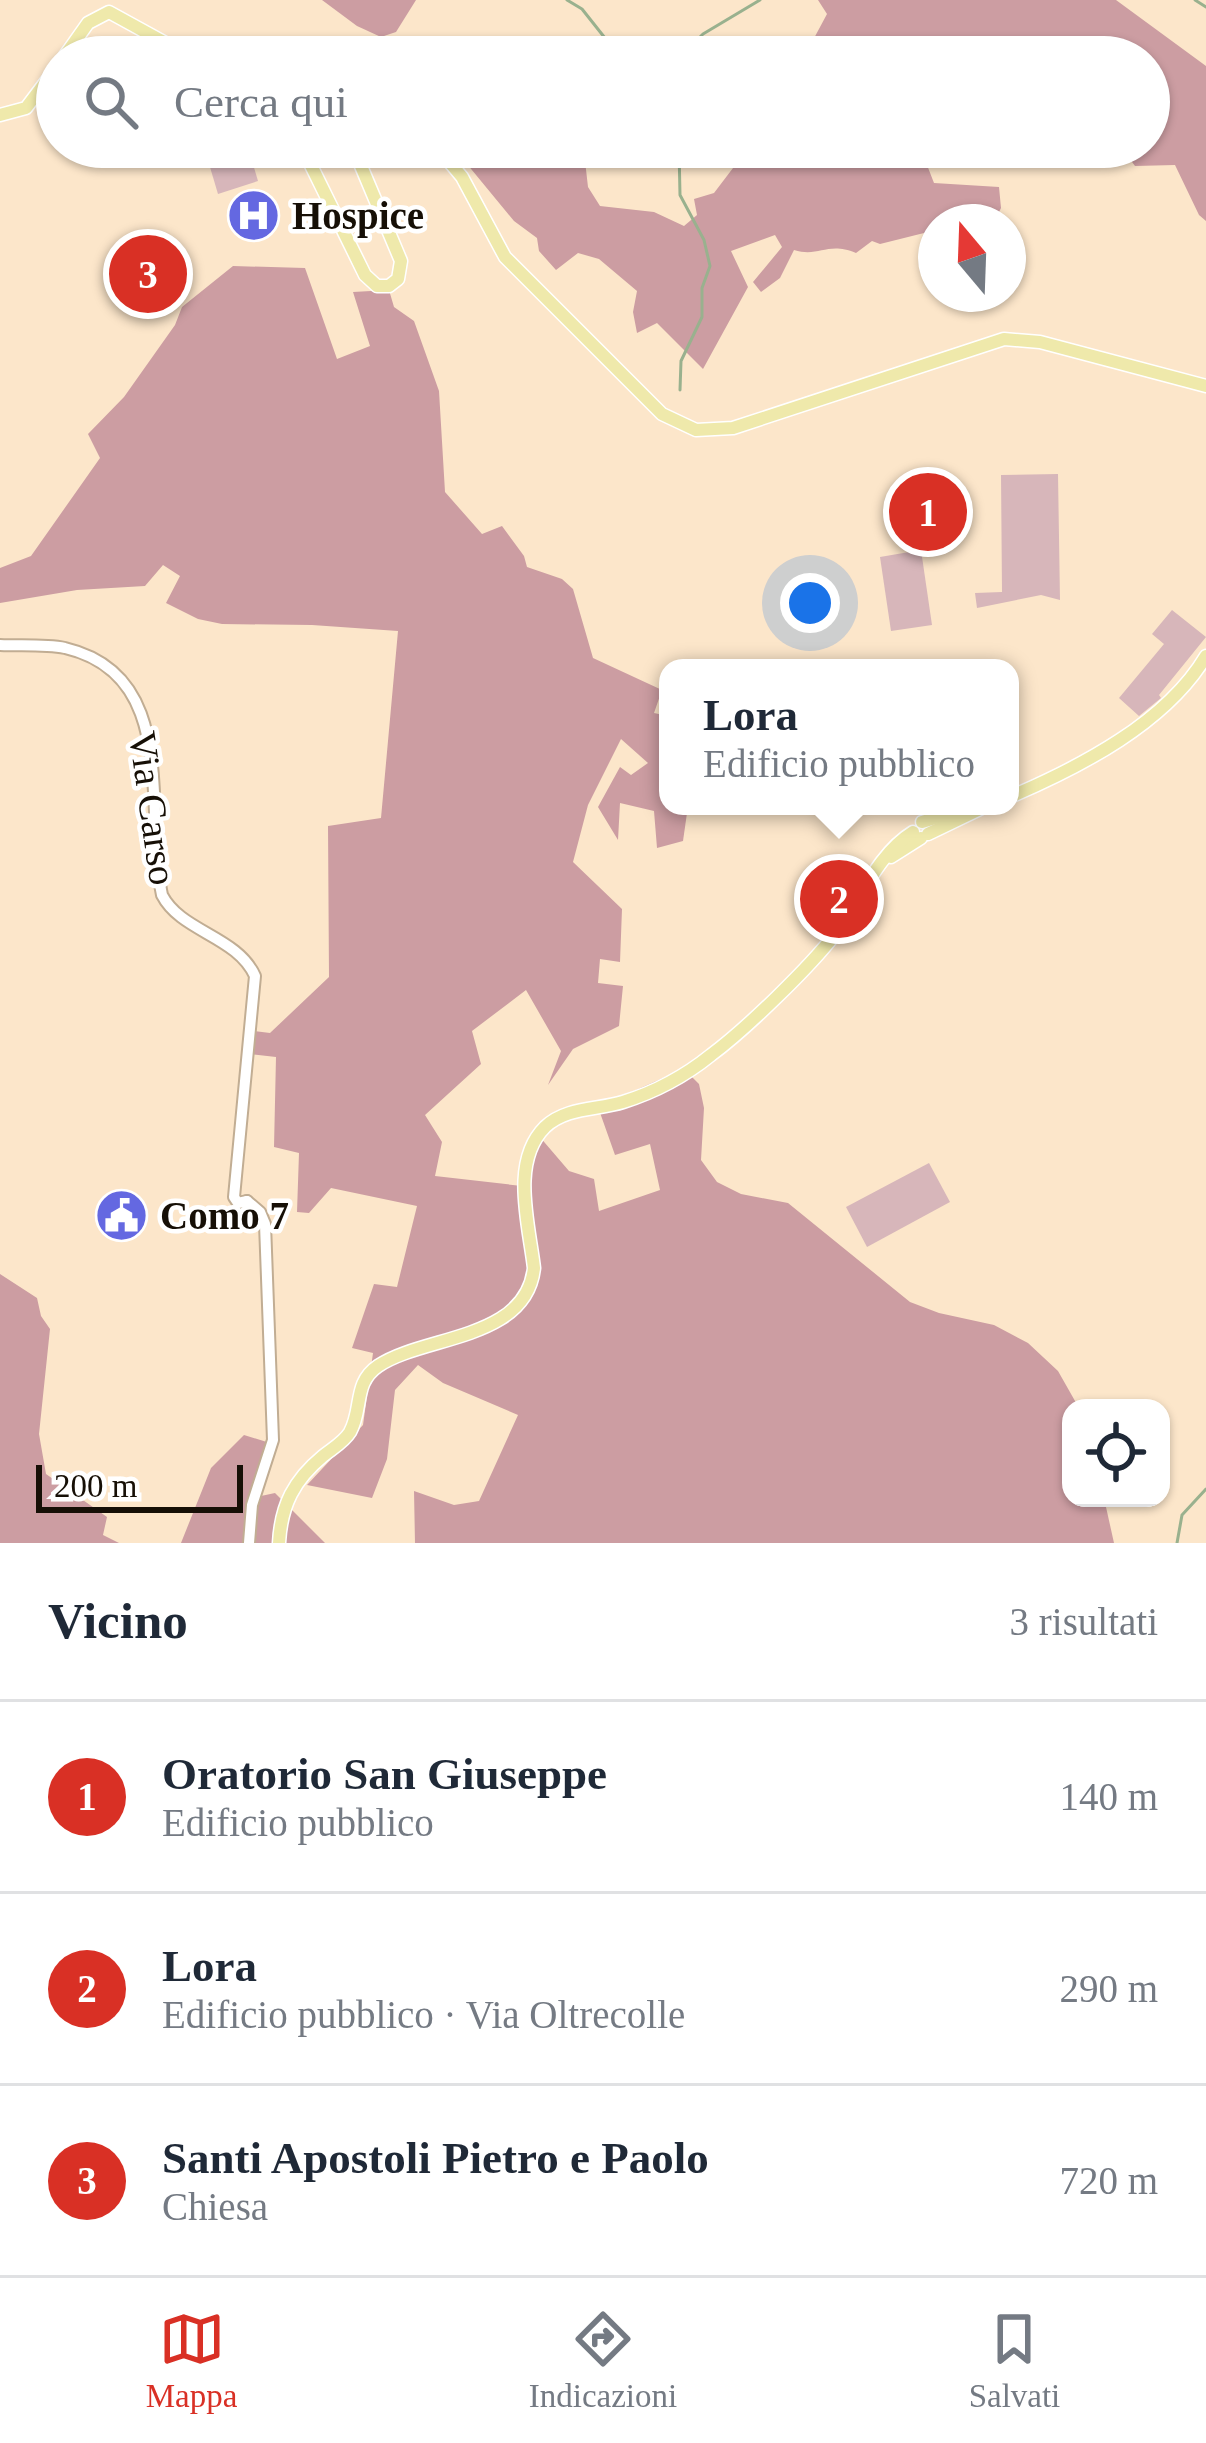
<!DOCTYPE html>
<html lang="it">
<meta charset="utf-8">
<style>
:root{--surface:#fff;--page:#f6f6f7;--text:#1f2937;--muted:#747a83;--line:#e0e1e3;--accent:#d93025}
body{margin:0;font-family:"Times New Roman",serif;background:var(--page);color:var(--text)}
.controls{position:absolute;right:36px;bottom:36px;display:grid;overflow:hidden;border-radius:24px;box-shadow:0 3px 9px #0004}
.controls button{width:108px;height:108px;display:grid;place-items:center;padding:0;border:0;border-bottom:3px solid var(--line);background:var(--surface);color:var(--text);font:60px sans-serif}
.compass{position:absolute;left:918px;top:204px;width:108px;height:108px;border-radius:50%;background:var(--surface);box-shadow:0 3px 9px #0004;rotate:341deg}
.scale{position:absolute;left:36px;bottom:30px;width:207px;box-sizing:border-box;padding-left:12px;border:6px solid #160f06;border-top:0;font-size:33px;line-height:42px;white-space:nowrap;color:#160f06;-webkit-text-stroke:9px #fff;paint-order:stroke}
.you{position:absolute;left:810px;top:603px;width:42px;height:42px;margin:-30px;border:9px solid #fff;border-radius:50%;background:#1a73e8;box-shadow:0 0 0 18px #1a73e833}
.badge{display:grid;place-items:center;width:78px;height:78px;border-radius:50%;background:var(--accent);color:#fff;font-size:39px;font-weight:700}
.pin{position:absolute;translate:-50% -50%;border:6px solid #fff;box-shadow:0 3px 12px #0006}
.popup{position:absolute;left:659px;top:659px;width:360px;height:156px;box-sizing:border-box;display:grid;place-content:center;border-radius:24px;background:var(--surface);filter:drop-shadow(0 3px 9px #0005);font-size:39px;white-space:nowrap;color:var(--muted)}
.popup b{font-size:45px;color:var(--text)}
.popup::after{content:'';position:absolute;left:50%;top:100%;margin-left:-24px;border:24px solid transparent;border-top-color:var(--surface)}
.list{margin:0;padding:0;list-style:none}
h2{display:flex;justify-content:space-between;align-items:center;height:156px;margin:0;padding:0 48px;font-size:51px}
h2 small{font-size:39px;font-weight:400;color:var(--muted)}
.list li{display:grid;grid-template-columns:78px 1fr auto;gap:36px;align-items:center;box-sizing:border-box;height:192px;padding:0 48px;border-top:3px solid var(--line)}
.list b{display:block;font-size:45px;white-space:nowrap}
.list p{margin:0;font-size:39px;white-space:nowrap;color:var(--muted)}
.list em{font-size:39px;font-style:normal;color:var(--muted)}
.icon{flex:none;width:66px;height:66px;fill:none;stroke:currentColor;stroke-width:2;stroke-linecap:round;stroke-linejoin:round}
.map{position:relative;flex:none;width:1206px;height:1543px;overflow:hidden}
.search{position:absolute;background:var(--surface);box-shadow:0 3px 9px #0004;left:36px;right:36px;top:36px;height:132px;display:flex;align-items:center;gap:30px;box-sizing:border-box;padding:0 42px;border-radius:66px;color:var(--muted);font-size:45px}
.sheet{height:732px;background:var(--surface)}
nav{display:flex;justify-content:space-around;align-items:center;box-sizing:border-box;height:168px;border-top:3px solid var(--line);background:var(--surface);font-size:33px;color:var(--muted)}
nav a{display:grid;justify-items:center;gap:6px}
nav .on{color:var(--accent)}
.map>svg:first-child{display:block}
.green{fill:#d7b6ba}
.forest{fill:#cc9da2}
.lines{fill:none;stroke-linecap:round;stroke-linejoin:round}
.stream{stroke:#99b18e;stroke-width:3}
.minor-casing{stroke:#c1ad93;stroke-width:14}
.major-casing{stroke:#fff;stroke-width:15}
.minor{stroke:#fff;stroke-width:10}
.major{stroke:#efe9ab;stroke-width:12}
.labels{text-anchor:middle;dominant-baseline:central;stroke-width:9;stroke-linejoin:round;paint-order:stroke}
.poi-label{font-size:39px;font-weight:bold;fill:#160f06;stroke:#fff;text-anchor:start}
.street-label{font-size:39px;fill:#160f06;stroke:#fff}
</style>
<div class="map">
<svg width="1206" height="1543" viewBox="0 0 1206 1543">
<rect width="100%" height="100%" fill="#fce6ca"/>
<g class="green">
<path d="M204 147H248L258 181 218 194Z"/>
<path d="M1058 474 1060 600 1041 595 977 608 975 593 1002 592 1001 475Z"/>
<path d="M921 550 932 625 891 631 880 557Z"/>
<path d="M1172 610 1206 637 1159 695 1161 698 1139 716 1119 698 1164 644 1152 634Z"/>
<path d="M929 1163 950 1202 867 1247 846 1207Z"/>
</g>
<g class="forest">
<path d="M322 0H416L396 32 381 37 357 26Z"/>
<path d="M818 0H1116L1206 66V221L1199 215 1175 165 1135 166 1121 147H1149V57H977L973 47 963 57H853L812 42 827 14Z"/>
<path d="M453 147H491L518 162 548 167 559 147H578L584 152 588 187 600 206 654 212 684 226 697 215 694 199 714 193 749 147H920L934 183 999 187 1001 208 994 222H936V230L880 244 872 241 856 253C827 241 819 258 794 250L780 278 761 292 753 282 782 247 775 235 731 251 748 287 703 369 657 323 637 333 633 312 637 291 599 259 578 253 556 270 539 251 537 238 514 221Z"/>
<path d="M233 266 305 268 337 359 370 346 353 292 389 290 394 307 414 321 439 391 445 492 482 534 502 526 524 556 527 567 562 579 573 589 593 658 662 690 654 713 668 716V806H688L683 841 657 848 654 811 620 803 618 840 598 807 620 767 631 775 648 763 621 739 588 805 573 862 622 909 620 962 600 959 598 983 623 986 619 1026 573 1049 548 1085 561 1051 526 990 472 1031 481 1064 425 1115 442 1142 435 1176 522 1186 539 1136 569 1171 594 1179 599 1211 660 1190 650 1144 615 1155 598 1107 674 1073 687 1072 699 1084 704 1108 701 1160 717 1182 741 1194 788 1203 910 1302 939 1313 994 1325 1028 1343 1058 1371 1079 1408H1071V1498H1104L1114 1543H415L414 1491 454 1505 479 1501 518 1415 443 1383 418 1365 395 1390 387 1459 372 1498 307 1485 363 1425 373 1353 352 1348 374 1284 397 1287 417 1206 331 1188 309 1213 297 1212 299 1153 274 1147 276 1057 249 1054 254 1031 270 1033 329 977 328 826 381 818 398 631 312 625 222 624 198 619 166 603 180 576 163 565 145 586 77 590 0 603V568L31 556 100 458 88 434 124 397 175 325 182 307Z"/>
<path d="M0 1274 37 1298 41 1316 50 1329 39 1434 46 1474 107 1517 103 1535 119 1543H0Z"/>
<path d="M244 1435 270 1443 247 1499 275 1493 325 1543H181L211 1468Z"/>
</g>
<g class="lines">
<g class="stream">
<path d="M567 0 582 9 620 57"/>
<path d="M1195 0 1206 7"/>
<path d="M680 57 703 34 760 0"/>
<path d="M679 149 680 195 704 240 710 266 702 288V317L681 361 680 390"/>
<path d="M1177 1543 1182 1515 1206 1489"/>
</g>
<defs>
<g id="minor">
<path d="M0 645C21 646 45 644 65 648 180 675 144 809 162 895 181 932 237 936 255 976L234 1197 238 1203 247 1201"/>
<path d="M247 1201 260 1212 265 1224 273 1440 252 1505 249 1543"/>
</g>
<g id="major">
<path d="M64 57 88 23 109 12 191 57"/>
<path d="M0 115 26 108 57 67"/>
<path d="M302 147 365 275 377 286H389L398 279 401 261 353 147"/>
<path d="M437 147 462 177 505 257 662 414 696 430 733 428 1004 339 1040 342 1206 386"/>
<path d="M1010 797C1080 767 1166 723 1206 656"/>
<path d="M922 822 958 811"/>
<path d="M928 834 986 806"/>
<path d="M891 857 921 838"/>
<path d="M279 1543C281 1505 294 1480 323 1456 333 1448 344 1442 350 1432 363 1409 353 1383 378 1366 424 1335 526 1341 534 1268 529 1224 510 1162 545 1127 566 1107 597 1110 623 1102 655 1092 685 1076 711 1055 746 1029 810 967 836 933 860 901 877 854 913 832"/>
</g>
</defs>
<use href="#minor" class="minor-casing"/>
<use href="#major" class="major-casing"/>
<use href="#minor" class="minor"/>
<use href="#major" class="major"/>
</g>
<defs>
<symbol id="hospital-disc" viewBox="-11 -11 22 22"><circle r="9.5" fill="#6468e1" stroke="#fff"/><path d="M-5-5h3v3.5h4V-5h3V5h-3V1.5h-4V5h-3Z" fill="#fff"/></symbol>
<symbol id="civic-disc" viewBox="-11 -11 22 22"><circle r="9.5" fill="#6468e1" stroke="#fff"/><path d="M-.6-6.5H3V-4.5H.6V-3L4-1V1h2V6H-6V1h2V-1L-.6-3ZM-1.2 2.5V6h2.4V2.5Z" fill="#fff"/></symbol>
</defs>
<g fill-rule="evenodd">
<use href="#hospital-disc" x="224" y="186" width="59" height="59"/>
<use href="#civic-disc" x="92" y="1186" width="59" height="59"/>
</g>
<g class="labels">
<g class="poi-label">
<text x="292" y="215">Hospice</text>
<text x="160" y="1215">Como 7</text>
</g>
<g class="street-label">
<text transform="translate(153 808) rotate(82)">Via Carso</text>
</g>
</g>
</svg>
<div class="controls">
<button><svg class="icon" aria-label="locate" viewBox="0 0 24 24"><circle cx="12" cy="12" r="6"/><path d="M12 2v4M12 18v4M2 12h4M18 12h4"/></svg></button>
</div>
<svg class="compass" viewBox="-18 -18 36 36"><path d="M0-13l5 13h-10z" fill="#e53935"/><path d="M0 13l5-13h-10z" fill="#747a83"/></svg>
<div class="scale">200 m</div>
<div class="you"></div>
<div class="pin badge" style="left:928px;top:512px">1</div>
<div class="pin badge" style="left:839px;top:899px">2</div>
<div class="popup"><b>Lora</b>Edificio pubblico</div>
<div class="pin badge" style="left:148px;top:274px">3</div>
<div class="search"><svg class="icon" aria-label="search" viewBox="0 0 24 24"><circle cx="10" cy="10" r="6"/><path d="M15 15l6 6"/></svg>Cerca qui</div>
</div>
<section class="sheet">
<h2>Vicino<small>3 risultati</small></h2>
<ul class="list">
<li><span class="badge">1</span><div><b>Oratorio San Giuseppe</b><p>Edificio pubblico</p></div><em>140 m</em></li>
<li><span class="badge">2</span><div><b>Lora</b><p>Edificio pubblico · Via Oltrecolle</p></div><em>290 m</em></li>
<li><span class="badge">3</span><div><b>Santi Apostoli Pietro e Paolo</b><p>Chiesa</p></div><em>720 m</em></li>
</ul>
</section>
<nav>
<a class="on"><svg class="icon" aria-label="map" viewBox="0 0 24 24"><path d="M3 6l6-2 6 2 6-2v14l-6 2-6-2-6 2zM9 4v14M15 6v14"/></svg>Mappa</a>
<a><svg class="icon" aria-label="directions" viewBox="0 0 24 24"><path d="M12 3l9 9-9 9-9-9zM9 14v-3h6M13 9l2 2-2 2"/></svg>Indicazioni</a>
<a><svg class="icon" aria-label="saved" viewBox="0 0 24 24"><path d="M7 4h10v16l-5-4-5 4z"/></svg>Salvati</a>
</nav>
